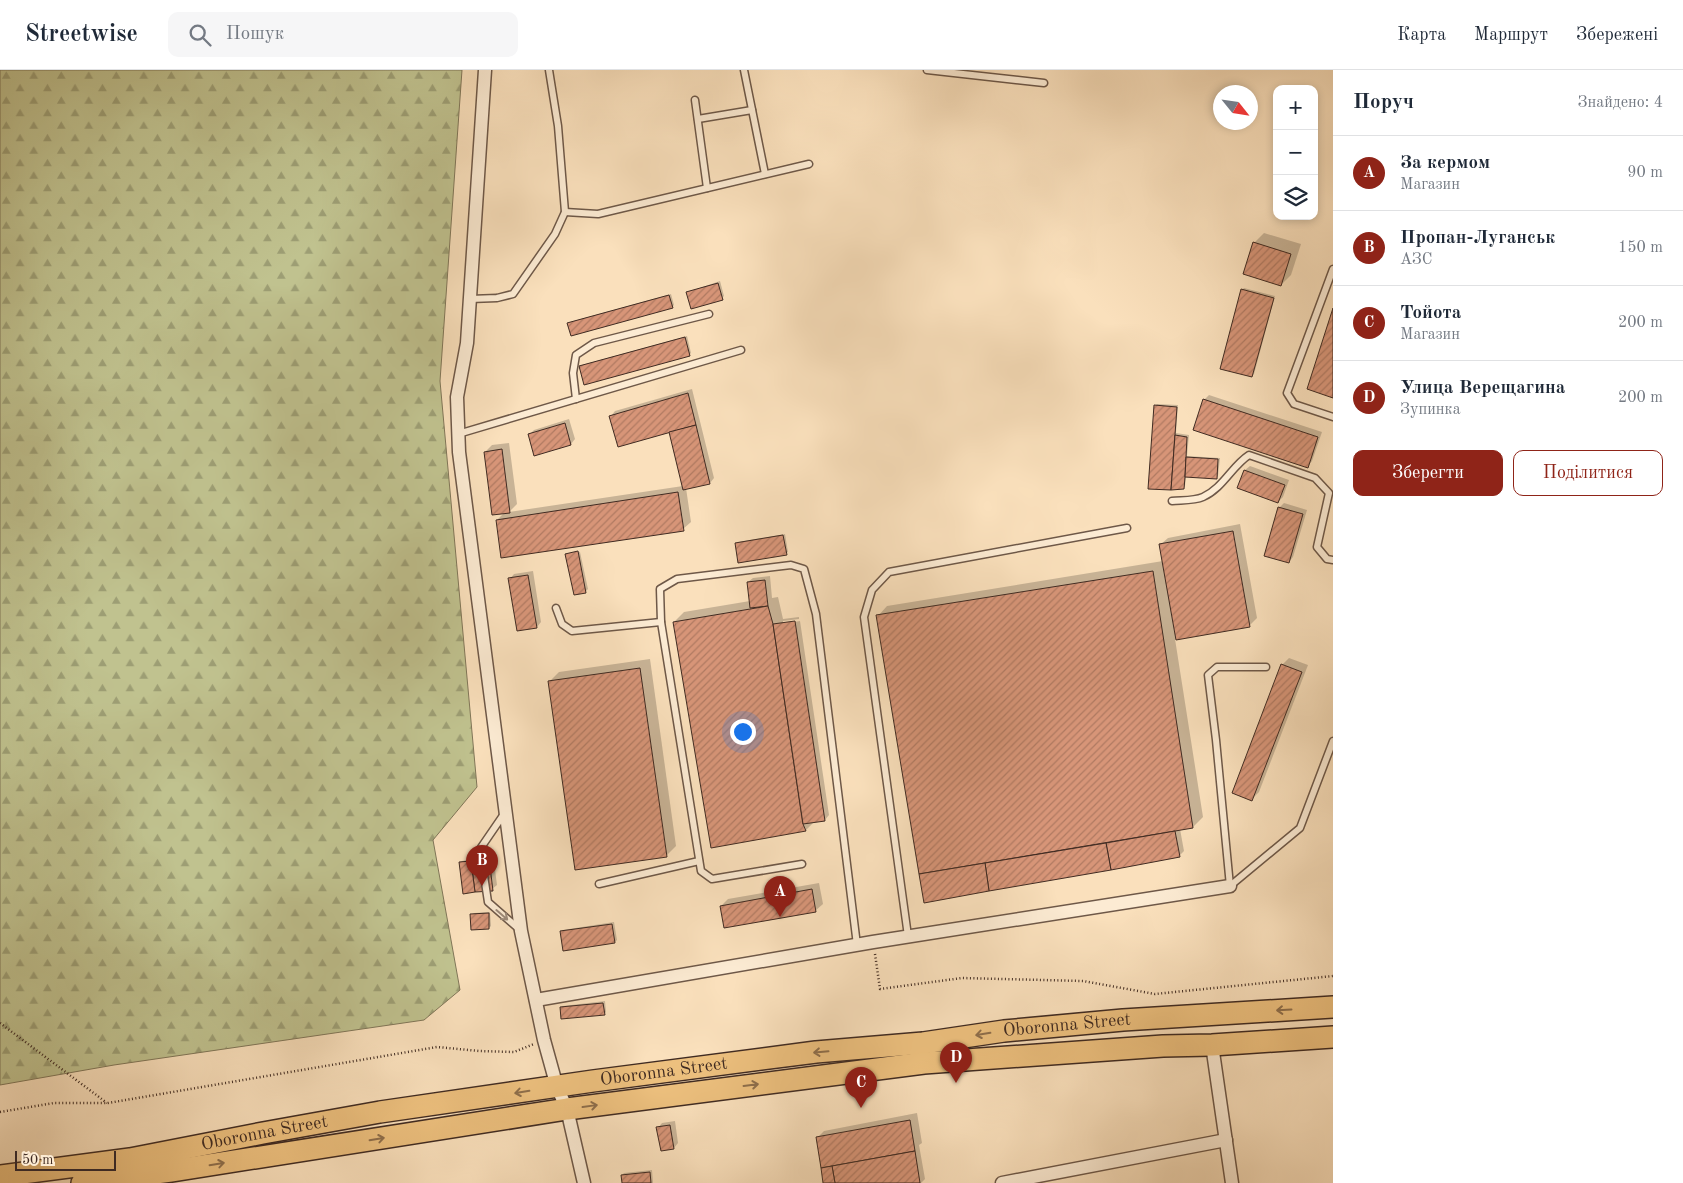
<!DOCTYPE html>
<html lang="uk">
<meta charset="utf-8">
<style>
:root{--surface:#fff;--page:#f6f6f7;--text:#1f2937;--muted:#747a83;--line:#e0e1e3;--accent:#8f2418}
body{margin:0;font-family:"Old Standard TT",serif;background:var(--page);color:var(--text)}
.controls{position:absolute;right:15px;top:15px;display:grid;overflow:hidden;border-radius:10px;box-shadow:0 2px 8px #0003}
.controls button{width:45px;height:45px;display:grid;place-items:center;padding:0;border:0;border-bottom:1px solid var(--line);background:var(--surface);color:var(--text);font:25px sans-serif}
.compass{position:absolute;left:1213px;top:15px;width:45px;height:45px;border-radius:50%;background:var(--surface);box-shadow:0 2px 8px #0003;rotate:120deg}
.scale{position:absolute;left:15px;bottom:12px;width:101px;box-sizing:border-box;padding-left:5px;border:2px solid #402b22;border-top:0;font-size:14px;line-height:18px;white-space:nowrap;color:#402b22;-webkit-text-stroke:4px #fcebd3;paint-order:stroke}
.you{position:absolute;left:742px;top:661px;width:18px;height:18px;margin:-12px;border:4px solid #fff;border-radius:50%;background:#1a73e8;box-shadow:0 0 0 8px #1a73e833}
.badge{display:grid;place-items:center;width:32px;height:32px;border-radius:50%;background:var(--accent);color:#fff;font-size:16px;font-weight:700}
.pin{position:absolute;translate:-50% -41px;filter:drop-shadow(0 1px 2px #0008)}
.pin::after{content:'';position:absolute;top:26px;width:18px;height:15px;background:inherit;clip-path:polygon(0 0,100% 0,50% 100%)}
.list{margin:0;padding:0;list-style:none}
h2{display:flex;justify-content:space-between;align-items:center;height:65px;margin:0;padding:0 20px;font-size:21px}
h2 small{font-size:16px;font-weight:400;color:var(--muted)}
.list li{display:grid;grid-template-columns:32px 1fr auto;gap:15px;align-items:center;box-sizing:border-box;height:75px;padding:0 20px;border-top:1px solid var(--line)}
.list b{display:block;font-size:19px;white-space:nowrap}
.list p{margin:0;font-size:16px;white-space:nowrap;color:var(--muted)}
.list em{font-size:16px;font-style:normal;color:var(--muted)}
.actions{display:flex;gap:10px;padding:15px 20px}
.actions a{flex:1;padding:11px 0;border:1px solid var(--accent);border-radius:10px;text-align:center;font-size:18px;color:var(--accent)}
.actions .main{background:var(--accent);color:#fff}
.icon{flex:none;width:28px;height:28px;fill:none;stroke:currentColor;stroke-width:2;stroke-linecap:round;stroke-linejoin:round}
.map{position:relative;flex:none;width:1333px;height:1113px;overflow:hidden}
header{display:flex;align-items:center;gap:30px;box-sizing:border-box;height:70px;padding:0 25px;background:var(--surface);border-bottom:1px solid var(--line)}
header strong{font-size:24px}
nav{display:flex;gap:28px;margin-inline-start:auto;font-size:18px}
.search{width:350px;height:45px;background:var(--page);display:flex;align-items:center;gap:12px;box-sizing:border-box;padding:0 18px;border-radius:10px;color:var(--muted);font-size:19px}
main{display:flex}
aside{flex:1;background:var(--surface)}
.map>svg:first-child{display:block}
.forest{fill:url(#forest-firs);stroke:#807658}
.shadow{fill:#0003}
.building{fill:url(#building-hatch);stroke:#402b22}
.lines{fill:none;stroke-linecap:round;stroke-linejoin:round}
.lane-casing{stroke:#6e5848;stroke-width:9}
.street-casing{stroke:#6e5848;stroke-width:15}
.primary-casing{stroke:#402b22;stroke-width:24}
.path{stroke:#402b22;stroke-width:2.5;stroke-dasharray:1 2.5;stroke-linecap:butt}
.lane{stroke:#fcebd3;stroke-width:6}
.street{stroke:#fcebd3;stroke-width:12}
.primary{stroke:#edc07e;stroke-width:21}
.oneway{stroke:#9e8b7a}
.oneway2{stroke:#8e6e4b}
.labels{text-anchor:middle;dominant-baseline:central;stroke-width:4.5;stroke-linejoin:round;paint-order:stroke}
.street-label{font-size:18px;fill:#402b22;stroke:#fcebd3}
</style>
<header>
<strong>Streetwise</strong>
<div class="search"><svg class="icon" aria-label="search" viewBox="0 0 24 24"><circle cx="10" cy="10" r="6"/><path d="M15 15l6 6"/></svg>Пошук</div>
<nav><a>Карта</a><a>Маршрут</a><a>Збережені</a></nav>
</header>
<main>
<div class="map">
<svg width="1333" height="1113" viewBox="0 0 1333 1113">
<defs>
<pattern id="forest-firs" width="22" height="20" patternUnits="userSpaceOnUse" patternTransform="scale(1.25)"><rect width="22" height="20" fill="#c0c28f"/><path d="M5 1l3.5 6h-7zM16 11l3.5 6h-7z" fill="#9d9e74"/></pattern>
<pattern id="building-hatch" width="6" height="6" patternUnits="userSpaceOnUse" patternTransform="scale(1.25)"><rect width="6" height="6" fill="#d79578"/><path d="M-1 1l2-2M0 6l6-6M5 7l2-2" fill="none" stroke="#b07a62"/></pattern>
</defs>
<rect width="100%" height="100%" fill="#fae0bc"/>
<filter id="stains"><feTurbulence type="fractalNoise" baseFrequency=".004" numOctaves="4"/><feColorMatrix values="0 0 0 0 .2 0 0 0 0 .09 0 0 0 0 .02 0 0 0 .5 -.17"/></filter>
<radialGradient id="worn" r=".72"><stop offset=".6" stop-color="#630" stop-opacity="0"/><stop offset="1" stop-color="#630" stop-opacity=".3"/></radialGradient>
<path class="forest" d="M0 0H462L440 311 477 717 433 770 460 920 424 950 114 995 0 1015Z"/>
<g class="shadow">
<path d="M1264 163 1301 174 1291 205 1281 215 1254 173Z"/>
<path d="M720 211 724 226 722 228 688 222Z"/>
<path d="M1244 218 1275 226 1254 304 1252 306 1242 220Z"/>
<path d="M671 224 674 235 672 237 568 254 570 252Z"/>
<path d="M687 266 691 283 689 285 580 297 582 295Z"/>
<path d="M692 319 714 408 710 413 686 418 691 452 683 459 497 450 505 442 485 382 492 375 509 373 517 434 509 442 683 416 669 360 611 346 615 341Z"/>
<path d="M1209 325 1322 362 1312 391 1308 396 1204 330Z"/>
<path d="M1157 334 1178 335 1176 363 1189 365 1187 386 1220 388 1218 406 1216 408 1186 406 1185 416 1183 418 1171 419 1155 336Z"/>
<path d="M569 349 575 369 571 374 535 384 529 365 534 360Z"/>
<path d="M1250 396 1289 410 1283 427 1278 432 1239 417 1245 400Z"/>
<path d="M1284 433 1307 440 1293 487 1289 492 1279 438Z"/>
<path d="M1240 454 1257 548 1249 556 1175 569 1203 747 1193 757 1180 759 1184 781 1179 786 920 804 878 546 887 536 1163 491 1160 475 1168 468Z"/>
<path d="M785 464 788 482 786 483 736 474 738 472Z"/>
<path d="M580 482 588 519 586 521 575 524 567 485Z"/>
<path d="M533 501 541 552 537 557 510 509 514 504Z"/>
<path d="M770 506 772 528 778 527 783 549 799 547V549L783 551V554L800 551 829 745 825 750 815 751 806 760 674 552 684 542 750 531 748 512 753 508Z"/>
<path d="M1289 588 1308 595 1259 722 1252 729 1282 595Z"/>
<path d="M650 589 676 776 666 786 549 612 559 602Z"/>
<path d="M493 784 497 815 492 819 460 793 462 791 474 789 477 787Z"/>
<path d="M819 813 823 834 815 841 721 836 728 829Z"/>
<path d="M490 842 491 856 489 858 472 845 474 843Z"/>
<path d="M614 852 617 870 615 872 561 862 563 860Z"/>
<path d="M605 931 606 942 604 944 561 938 563 936Z"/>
<path d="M917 1043 922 1073 919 1075 925 1109 921 1113H825L817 1068 824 1061Z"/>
<path d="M675 1051 678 1073 674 1078 658 1058 662 1053Z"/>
<path d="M652 1100 653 1113H623L622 1105 624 1103Z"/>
</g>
<g class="building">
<path d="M1253 172 1291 184 1281 216 1243 204Z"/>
<path d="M718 213 723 230 691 239 686 222Z"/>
<path d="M1241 219 1274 228 1252 307 1220 299Z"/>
<path d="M669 225 673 238 571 266 567 253Z"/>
<path d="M1333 238V328L1307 319Z"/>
<path d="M685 267 690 286 584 315 579 296Z"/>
<path d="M688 323 696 355 618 377 609 346Z"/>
<path d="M1203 329 1318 367 1308 398 1193 360Z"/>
<path d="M1154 335 1177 337 1171 420 1148 419Z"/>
<path d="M565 353 571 375 534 386 528 364Z"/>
<path d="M696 355 710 414 683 420 669 362Z"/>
<path d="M1175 365 1187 367 1185 407 1184 419 1171 420Z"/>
<path d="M502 379 510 443 492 445 484 382Z"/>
<path d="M1186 387 1218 389 1217 409 1185 407Z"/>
<path d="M1244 400 1285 415 1278 433 1237 418Z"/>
<path d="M678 422 684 461 501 488 496 450Z"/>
<path d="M1278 437 1303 444 1289 493 1264 486Z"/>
<path d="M1233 461 1250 557 1176 570 1159 474Z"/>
<path d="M783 465 787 485 738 493 735 473Z"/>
<path d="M578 481 586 523 574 525 565 484Z"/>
<path d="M1153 501 1193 758 919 804 876 545Z"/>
<path d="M528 505 537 558 517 561 508 508Z"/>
<path d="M765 510 768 536 750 538 747 512Z"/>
<path d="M768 536 773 554 803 754 806 761 711 778 673 552Z"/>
<path d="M795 551 825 751 803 754 773 554Z"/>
<path d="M1281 594 1302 602 1252 731 1232 723Z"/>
<path d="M640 598 667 787 575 800 548 611Z"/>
<path d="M1175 761 1180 787 1111 800 1106 773Z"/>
<path d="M1106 773 1111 800 989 821 985 793Z"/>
<path d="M489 788 493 821 475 822 471 791Z"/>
<path d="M471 791 475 822 463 824 459 792Z"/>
<path d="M985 793 989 821 924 833 919 804Z"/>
<path d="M812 819 816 842 724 858 720 836Z"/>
<path d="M489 843V859L471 860 470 844Z"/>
<path d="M612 854 615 873 563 881 560 861Z"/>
<path d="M603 933 605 945 561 949 560 937Z"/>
<path d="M910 1050 915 1081 821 1098 816 1067Z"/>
<path d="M670 1055 674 1079 661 1081 656 1057Z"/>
<path d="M915 1081 920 1113H835L832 1096Z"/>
<path d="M832 1096 835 1113H823L821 1098Z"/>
<path d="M650 1102 651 1113H622L621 1105Z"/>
</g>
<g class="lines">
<defs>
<g id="lane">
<path d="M744 0 765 104"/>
<path d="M927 0 1044 13"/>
<path d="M695 30 707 118"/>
<path d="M698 49 752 40"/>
<path d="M565 142 598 144 809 94"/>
<path d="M1333 199 1287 323 1294 334 1333 347"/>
<path d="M470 229 497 228 513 224 555 164 565 142 558 56 549 0"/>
<path d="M576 329 573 303 576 285 594 273 709 244"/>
<path d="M458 364 741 280"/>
<path d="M1172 431C1181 430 1194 431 1203 427 1223 418 1232 396 1249 385L1315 408 1329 423 1317 477 1327 489 1333 490"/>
<path d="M556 538 562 554 572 561 661 552"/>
<path d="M504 744 480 779 488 832 519 859"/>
<path d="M802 794 712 809 701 801 661 552 660 519 677 509 791 495 804 499 816 544 857 875"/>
<path d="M599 814 699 791"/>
<path d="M1230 816 1216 670 1208 605 1217 597H1266"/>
<path d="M1230 816 1300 758 1333 671"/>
<path d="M908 866 864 547 872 520 889 502 1127 458"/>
</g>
<g id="street">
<path d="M485 0 467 273 457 327 459 382 521 861 544 970 557 1017 567 1039 584 1113"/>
<path d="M536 930 873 872 1230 816"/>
<path d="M1212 975 1232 1113"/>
<path d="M1002 1113 1226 1070"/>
</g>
<g id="primary">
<path id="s1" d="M0 1106 130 1089 263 1063 380 1042 593 1011 816 982 923 973 1004 961 1123 950 1333 937"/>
<path d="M82 1113 171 1101 567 1039 924 993 1163 976 1212 975 1333 967"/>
</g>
</defs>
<use href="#lane" class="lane-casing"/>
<use href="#street" class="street-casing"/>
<use href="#primary" class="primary-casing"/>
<g class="path">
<path d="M875 884 880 919 962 908 1083 911 1155 924 1333 906"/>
<path d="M0 953 107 1033"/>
<path d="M0 1042 54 1033H108L437 977 479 981 514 982 534 974"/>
</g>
<use href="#lane" class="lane"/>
<use href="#street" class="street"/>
<use href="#primary" class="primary"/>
</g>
<defs><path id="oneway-shaft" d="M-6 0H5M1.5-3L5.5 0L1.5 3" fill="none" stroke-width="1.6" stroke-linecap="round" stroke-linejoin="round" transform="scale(1.25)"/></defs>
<use class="oneway" href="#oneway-shaft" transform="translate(502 845) rotate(41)"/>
<g class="oneway2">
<use href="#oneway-shaft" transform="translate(1284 940) rotate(177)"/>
<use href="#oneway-shaft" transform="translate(983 964) rotate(171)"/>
<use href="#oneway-shaft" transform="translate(821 982) rotate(175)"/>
<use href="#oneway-shaft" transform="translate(751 1015) rotate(-7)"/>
<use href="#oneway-shaft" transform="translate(522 1022) rotate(171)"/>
<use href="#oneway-shaft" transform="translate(590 1036) rotate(-8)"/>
<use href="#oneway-shaft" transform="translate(377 1069) rotate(-9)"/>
<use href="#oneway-shaft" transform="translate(217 1094) rotate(-9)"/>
</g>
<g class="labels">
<g class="street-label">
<text stroke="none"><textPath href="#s1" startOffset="1078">Oboronna Street</textPath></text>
<text stroke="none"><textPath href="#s1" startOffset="672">Oboronna Street</textPath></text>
<text stroke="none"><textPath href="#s1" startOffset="268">Oboronna Street</textPath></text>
</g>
</g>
<rect width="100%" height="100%" filter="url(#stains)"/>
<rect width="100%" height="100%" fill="url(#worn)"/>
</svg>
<div class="controls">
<button>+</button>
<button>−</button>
<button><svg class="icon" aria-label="layers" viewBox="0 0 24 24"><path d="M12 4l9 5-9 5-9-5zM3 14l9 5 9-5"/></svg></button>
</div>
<svg class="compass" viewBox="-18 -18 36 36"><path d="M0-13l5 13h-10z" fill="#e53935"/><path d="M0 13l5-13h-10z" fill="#747a83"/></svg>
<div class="scale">50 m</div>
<div class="you"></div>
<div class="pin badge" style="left:780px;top:847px">A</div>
<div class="pin badge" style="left:482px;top:816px">B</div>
<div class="pin badge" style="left:861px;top:1038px">C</div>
<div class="pin badge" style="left:956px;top:1013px">D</div>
</div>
<aside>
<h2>Поруч<small>Знайдено: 4</small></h2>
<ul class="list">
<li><span class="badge">A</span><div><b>За кермом</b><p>Магазин</p></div><em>90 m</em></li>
<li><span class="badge">B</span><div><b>Пропан-Луганськ</b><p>АЗС</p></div><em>150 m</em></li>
<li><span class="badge">C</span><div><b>Тойота</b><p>Магазин</p></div><em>200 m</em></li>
<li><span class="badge">D</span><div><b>Улица Верещагина</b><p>Зупинка</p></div><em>200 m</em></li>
</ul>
<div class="actions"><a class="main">Зберегти</a><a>Поділитися</a></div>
</aside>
</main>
